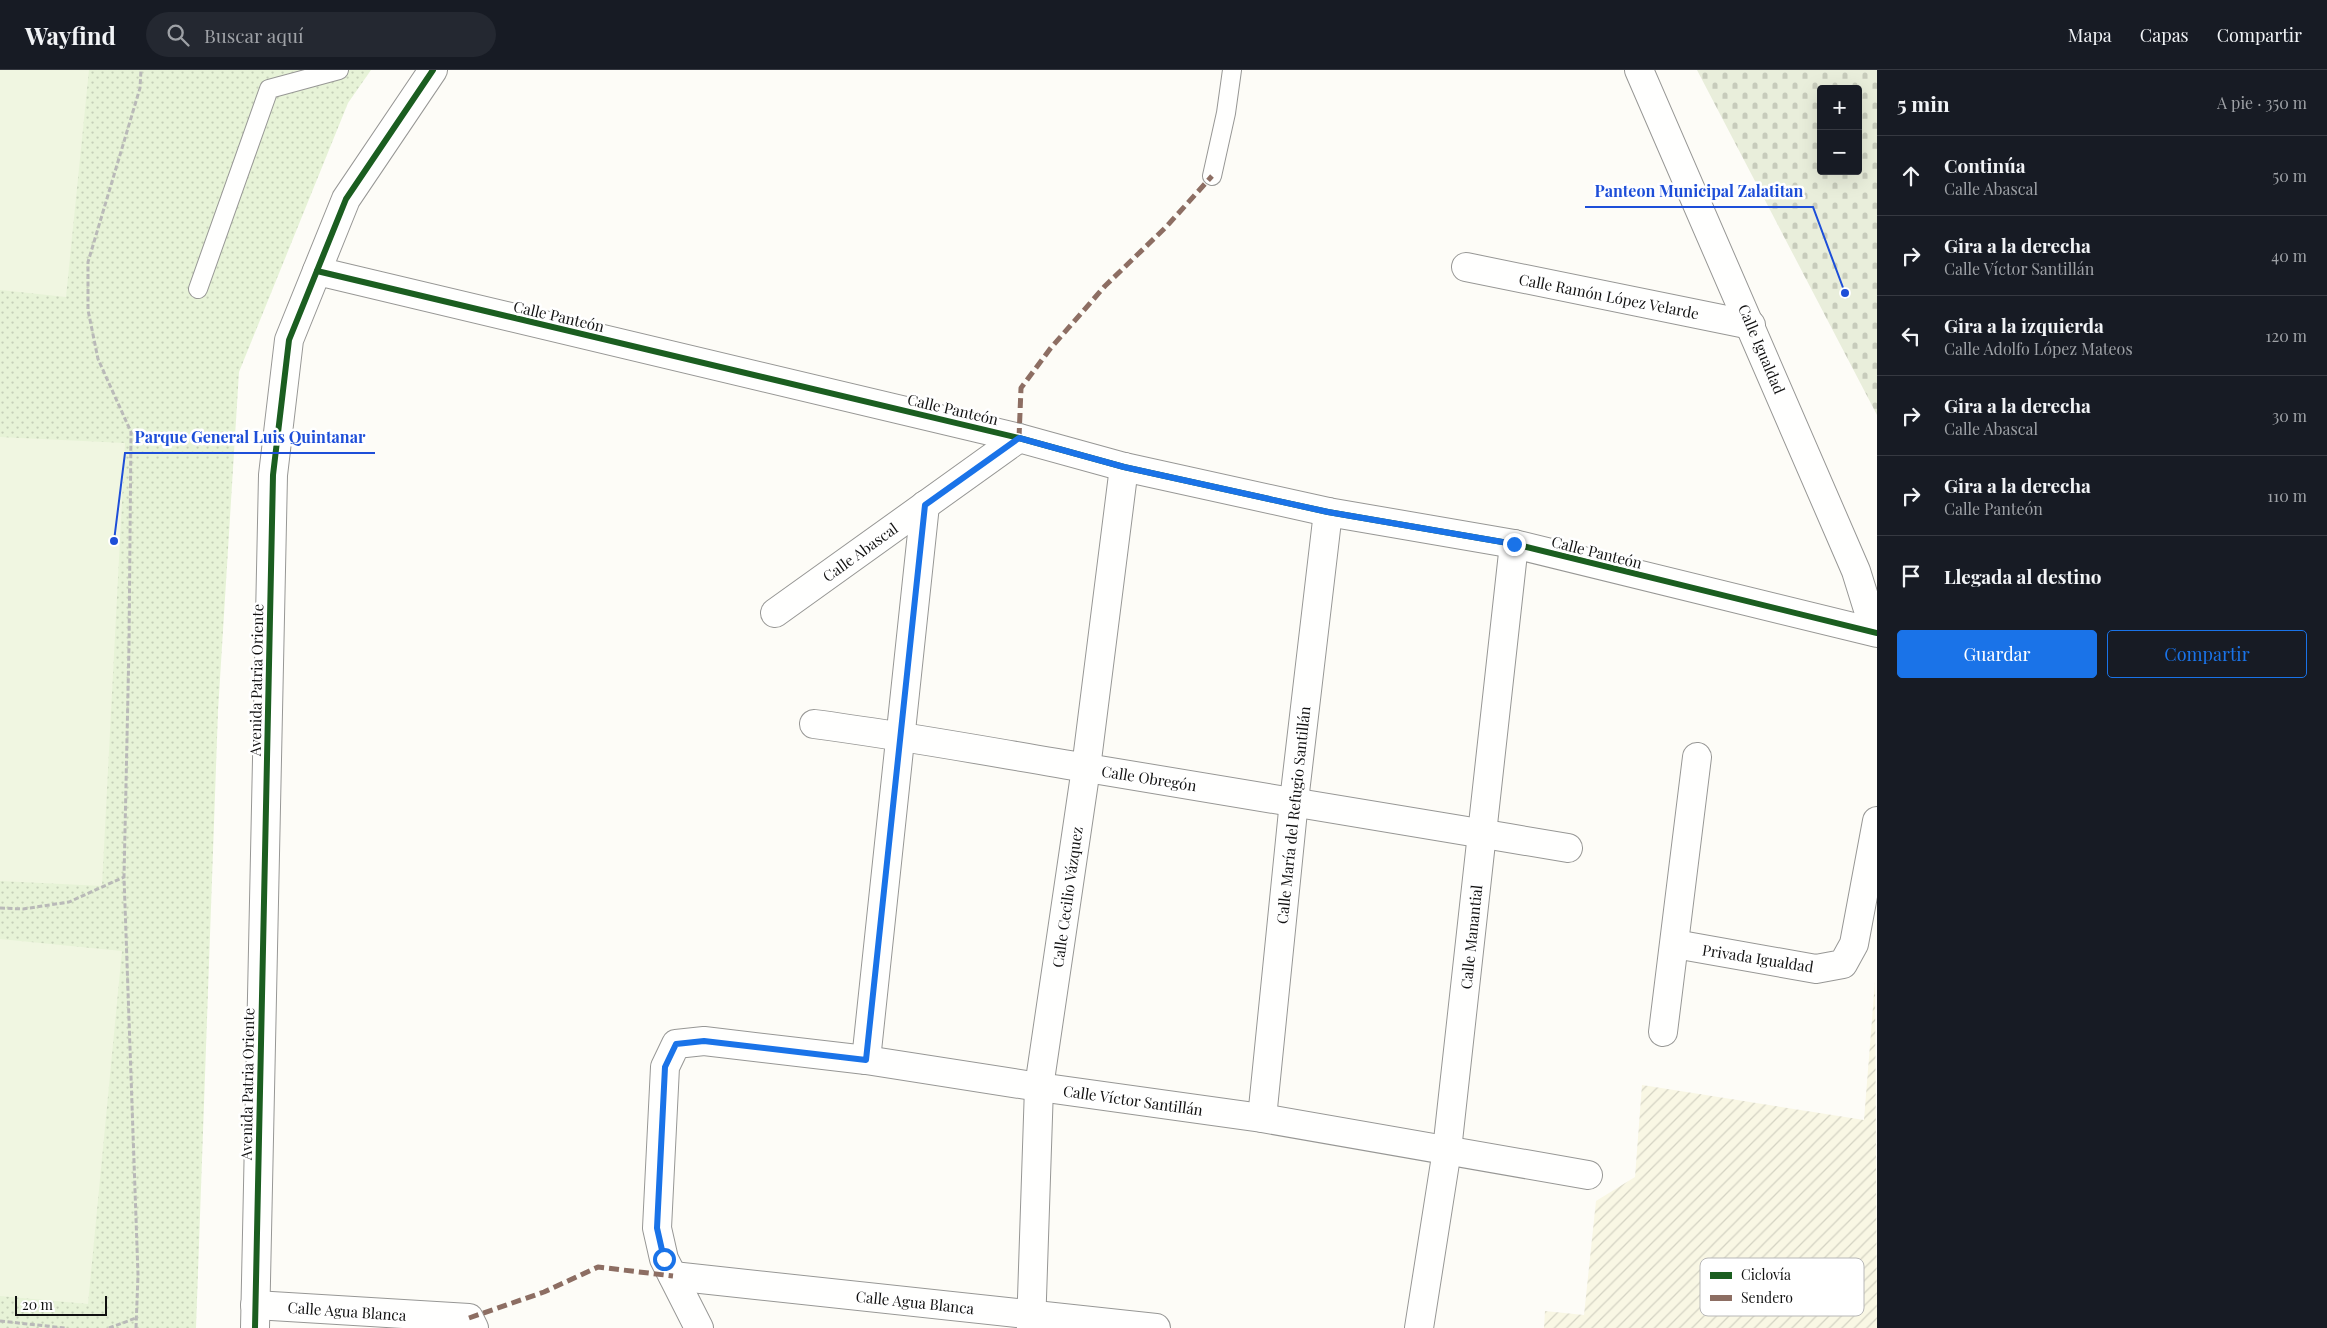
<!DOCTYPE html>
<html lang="es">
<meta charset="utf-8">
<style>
:root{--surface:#171b24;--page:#242831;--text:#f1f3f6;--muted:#9ea1a6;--line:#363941;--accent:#1a73e8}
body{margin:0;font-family:"Playfair Display",serif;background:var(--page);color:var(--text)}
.controls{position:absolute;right:15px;top:15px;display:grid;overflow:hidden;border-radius:5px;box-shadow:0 5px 20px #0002}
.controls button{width:45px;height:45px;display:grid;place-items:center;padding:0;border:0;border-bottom:1px solid var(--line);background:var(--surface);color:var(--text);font:25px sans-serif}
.scale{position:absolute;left:15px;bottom:12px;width:92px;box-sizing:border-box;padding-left:5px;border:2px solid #111;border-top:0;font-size:14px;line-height:18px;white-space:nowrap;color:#111;-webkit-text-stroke:4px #fff;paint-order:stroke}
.stop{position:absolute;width:15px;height:15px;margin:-11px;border:4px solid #1a73e8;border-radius:50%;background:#fff}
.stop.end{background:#1a73e8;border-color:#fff;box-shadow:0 1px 5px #0008}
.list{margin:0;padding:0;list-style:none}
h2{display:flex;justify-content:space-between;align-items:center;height:65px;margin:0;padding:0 20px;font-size:21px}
h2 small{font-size:16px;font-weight:400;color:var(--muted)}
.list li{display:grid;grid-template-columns:32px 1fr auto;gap:15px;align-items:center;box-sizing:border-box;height:80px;padding:0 20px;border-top:1px solid var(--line)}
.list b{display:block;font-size:19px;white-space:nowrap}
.list p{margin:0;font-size:16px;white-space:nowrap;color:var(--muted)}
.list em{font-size:16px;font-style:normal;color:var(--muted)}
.actions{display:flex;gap:10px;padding:15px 20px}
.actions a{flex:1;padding:11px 0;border:1px solid var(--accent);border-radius:5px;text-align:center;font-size:18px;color:var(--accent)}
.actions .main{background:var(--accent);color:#fff}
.icon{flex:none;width:28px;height:28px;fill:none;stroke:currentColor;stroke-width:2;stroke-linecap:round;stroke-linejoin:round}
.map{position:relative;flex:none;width:1877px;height:1258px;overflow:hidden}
header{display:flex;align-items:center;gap:30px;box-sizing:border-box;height:70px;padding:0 25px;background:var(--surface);border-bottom:1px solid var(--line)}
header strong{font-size:24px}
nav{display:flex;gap:28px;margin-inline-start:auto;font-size:18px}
.search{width:350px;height:45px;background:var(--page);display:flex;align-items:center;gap:12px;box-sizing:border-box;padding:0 18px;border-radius:28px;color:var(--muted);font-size:19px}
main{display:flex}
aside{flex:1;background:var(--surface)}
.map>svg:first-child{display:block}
.farmland{fill:url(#farmland-furrows)}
.green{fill:url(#green-dots)}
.cemetery{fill:url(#cemetery-stones);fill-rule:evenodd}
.pitch{fill:#f0f6e1}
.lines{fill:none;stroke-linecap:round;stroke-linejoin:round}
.service-casing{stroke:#979795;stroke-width:20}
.minor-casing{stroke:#979795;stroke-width:30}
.tertiary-casing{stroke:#979795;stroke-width:30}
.path{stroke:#b9b9b8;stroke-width:3;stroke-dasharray:5 2.5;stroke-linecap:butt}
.service{stroke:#fffffe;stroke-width:18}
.minor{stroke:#fffffe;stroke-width:28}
.tertiary{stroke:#fffffe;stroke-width:28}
.quiet{stroke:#8d6e63;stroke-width:5;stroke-dasharray:10 5;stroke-linecap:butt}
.cycleway-casing{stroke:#fff;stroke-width:9}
.cycleway{stroke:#1b5e20;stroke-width:6}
.route{stroke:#1a73e8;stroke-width:6}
.labels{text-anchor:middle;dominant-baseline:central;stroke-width:5;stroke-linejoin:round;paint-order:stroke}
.street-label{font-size:15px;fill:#111;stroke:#fff}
.key{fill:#fff;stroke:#b8b8b8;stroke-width:1}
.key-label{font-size:14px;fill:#111}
.leader{fill:none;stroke:#1d4ed8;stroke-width:2}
.callout-dot{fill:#1d4ed8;stroke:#fff;stroke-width:2}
.callout-label{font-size:16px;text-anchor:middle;font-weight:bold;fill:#1d4ed8;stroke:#fff;stroke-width:5;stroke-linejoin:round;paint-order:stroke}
</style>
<header>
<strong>Wayfind</strong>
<div class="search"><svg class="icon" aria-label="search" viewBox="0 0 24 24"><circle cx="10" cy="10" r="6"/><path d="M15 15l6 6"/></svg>Buscar aquí</div>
<nav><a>Mapa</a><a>Capas</a><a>Compartir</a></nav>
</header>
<main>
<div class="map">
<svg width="1877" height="1258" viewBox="0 0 1877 1258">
<defs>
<pattern id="farmland-furrows" width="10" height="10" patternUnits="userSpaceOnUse" patternTransform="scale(1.25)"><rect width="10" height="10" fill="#f9f7e4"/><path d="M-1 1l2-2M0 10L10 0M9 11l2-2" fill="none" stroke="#d4d3c3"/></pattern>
<pattern id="green-dots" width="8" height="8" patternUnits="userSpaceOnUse" patternTransform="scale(1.25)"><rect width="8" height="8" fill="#e7f3d7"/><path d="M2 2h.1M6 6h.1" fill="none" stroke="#c5cfb8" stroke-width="1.8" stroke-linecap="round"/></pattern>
<pattern id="cemetery-stones" width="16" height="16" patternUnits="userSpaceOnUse" patternTransform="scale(1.25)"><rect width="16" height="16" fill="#e9eedb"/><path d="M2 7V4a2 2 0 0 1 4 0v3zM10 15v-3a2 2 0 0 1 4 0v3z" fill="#c7cbbb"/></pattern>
</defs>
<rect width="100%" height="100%" fill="#fdfcf7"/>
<path class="farmland" d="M1875 912 1877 1258H1544L1545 1241 1584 1245 1596 1131 1635 1107 1642 1015 1864 1050Z"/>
<path class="green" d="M0 0H371L348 33 239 302 218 641 196 1258H0Z"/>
<path class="cemetery" d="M1697 0H1877V345ZM1821 19H1858V101H1821Z"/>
<g class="pitch">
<path d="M0 0H89L66 227 0 220Z"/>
<path d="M0 367 125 373 102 816 0 811Z"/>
<path d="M0 869 122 881 88 1234 0 1226Z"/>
</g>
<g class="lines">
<defs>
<g id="service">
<path d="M1212 106 1226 43 1232 0"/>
<path d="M198 219 269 19 339 0"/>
</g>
<g id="minor">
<path d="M1639 0 1856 501 1875 562"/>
<path d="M1466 197 1751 255"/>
<path d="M317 201 1019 368 1124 397 1328 442 1514 474 1877 563"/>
<path d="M775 543 1019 368"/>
<path d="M814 654C906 666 996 683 1087 698 1248 725 1408 751 1568 778"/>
<path d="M1675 874 1816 899 1843 894 1854 874 1877 751"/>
<path d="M1663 962 1697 687"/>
<path d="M866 990 925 435"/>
<path d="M1262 1048 1294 731 1328 442"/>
<path d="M673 1206 1156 1258"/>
<path d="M255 1235 469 1248 474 1258"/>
<path d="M699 1258 664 1189 657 1158 665 997 676 974 704 971 866 990 1039 1017 1262 1048 1588 1105"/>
<path d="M1031 1258 1039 1017 1086 698 1124 397"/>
<path d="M1419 1258 1447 1080 1514 474"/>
</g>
<path id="tertiary" d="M255 1258 273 405 289 270 346 129 433 0"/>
</defs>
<use href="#service" class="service-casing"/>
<use href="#minor" class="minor-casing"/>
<use href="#tertiary" class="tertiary-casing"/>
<g class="path">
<path d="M0 838 23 839 69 832 124 807"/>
<path d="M0 1251 65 1258"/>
<path d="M109 1258 136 1248"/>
<path d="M136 1258 138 1205 124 807 129 576 131 362 98 289 88 240V192L140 18 141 0"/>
</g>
<use href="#service" class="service"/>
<use href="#minor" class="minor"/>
<use href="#tertiary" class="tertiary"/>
<g class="quiet">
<path d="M1019 368 1021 318 1050 279 1105 216 1166 157 1212 106"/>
<path d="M469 1248 544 1222 598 1197 673 1206"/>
</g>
<defs>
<g id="cycleway">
<path d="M317 201 1019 368 1124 397 1328 442 1514 474 1877 563"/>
<path d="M255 1258 273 405 289 270 346 129 433 0"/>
</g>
</defs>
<use href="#cycleway" class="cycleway-casing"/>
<use href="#cycleway" class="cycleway"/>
</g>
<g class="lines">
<path class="route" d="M664 1189 657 1158 665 997 676 974 704 971 866 990 925 435 1019 368 1124 397 1328 442 1514 474"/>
</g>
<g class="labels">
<g class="street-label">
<text transform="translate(1609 226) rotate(11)">Calle Ramón López Velarde</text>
<text transform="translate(559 246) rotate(13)">Calle Panteón</text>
<text transform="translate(1762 279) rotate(67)">Calle Igualdad</text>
<text transform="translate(953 339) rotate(13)">Calle Panteón</text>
<text transform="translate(860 482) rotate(-36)">Calle Abascal</text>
<text transform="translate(1597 482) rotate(14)">Calle Panteón</text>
<text transform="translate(256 610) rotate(-89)">Avenida Patria Oriente</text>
<text transform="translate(1149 708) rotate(9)">Calle Obregón</text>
<text transform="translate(1293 745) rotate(-84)">Calle María del Refugio Santillán</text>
<text transform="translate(1067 827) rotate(-82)">Calle Cecilio Vázquez</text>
<text transform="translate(1471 867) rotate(-84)">Calle Manantial</text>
<text transform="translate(1758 888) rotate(9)">Privada Igualdad</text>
<text transform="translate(247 1014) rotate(-89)">Avenida Patria Oriente</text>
<text transform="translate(1133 1030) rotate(8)">Calle Víctor Santillán</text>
<text transform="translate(915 1232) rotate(6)">Calle Agua Blanca</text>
<text transform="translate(347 1241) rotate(4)">Calle Agua Blanca</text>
</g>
</g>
<rect x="1700" y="1188" width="164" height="58" rx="8" class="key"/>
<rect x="1710" y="1202" width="22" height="7" fill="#1b5e20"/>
<rect x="1710" y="1225" width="22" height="6" fill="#8d6e63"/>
<g class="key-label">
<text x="1741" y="1210">Ciclovía</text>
<text x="1741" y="1233">Sendero</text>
</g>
<path class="leader" d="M1845 223L1813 137H1585M114 471L125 383H375"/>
<g class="callout-dot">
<circle cx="1845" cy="223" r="5"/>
<circle cx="114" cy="471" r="5"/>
</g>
<g class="callout-label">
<text x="1699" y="127">Panteon Municipal Zalatitan</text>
<text x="250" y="373">Parque General Luis Quintanar</text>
</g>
</svg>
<div class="controls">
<button>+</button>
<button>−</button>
</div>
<div class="scale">20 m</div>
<div class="stop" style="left:664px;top:1189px"></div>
<div class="stop end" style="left:1514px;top:474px"></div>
</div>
<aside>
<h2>5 min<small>A pie · 350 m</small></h2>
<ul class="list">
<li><svg class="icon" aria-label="ahead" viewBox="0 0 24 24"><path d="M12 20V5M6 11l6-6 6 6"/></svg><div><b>Continúa</b><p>Calle Abascal</p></div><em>50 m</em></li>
<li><svg class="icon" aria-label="right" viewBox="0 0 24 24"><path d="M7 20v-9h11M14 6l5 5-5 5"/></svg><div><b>Gira a la derecha</b><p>Calle Víctor Santillán</p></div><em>40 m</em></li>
<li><svg class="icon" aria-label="left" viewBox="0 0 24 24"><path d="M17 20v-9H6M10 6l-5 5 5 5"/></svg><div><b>Gira a la izquierda</b><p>Calle Adolfo López Mateos</p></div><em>120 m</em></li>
<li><svg class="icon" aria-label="right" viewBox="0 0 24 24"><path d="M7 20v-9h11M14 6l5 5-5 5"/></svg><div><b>Gira a la derecha</b><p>Calle Abascal</p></div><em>30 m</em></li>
<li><svg class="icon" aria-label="right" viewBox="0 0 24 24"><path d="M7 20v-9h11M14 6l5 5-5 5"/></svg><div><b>Gira a la derecha</b><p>Calle Panteón</p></div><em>110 m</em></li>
<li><svg class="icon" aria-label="arrive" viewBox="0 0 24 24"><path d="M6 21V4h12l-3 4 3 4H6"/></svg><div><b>Llegada al destino</b></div></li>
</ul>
<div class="actions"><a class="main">Guardar</a><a>Compartir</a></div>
</aside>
</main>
